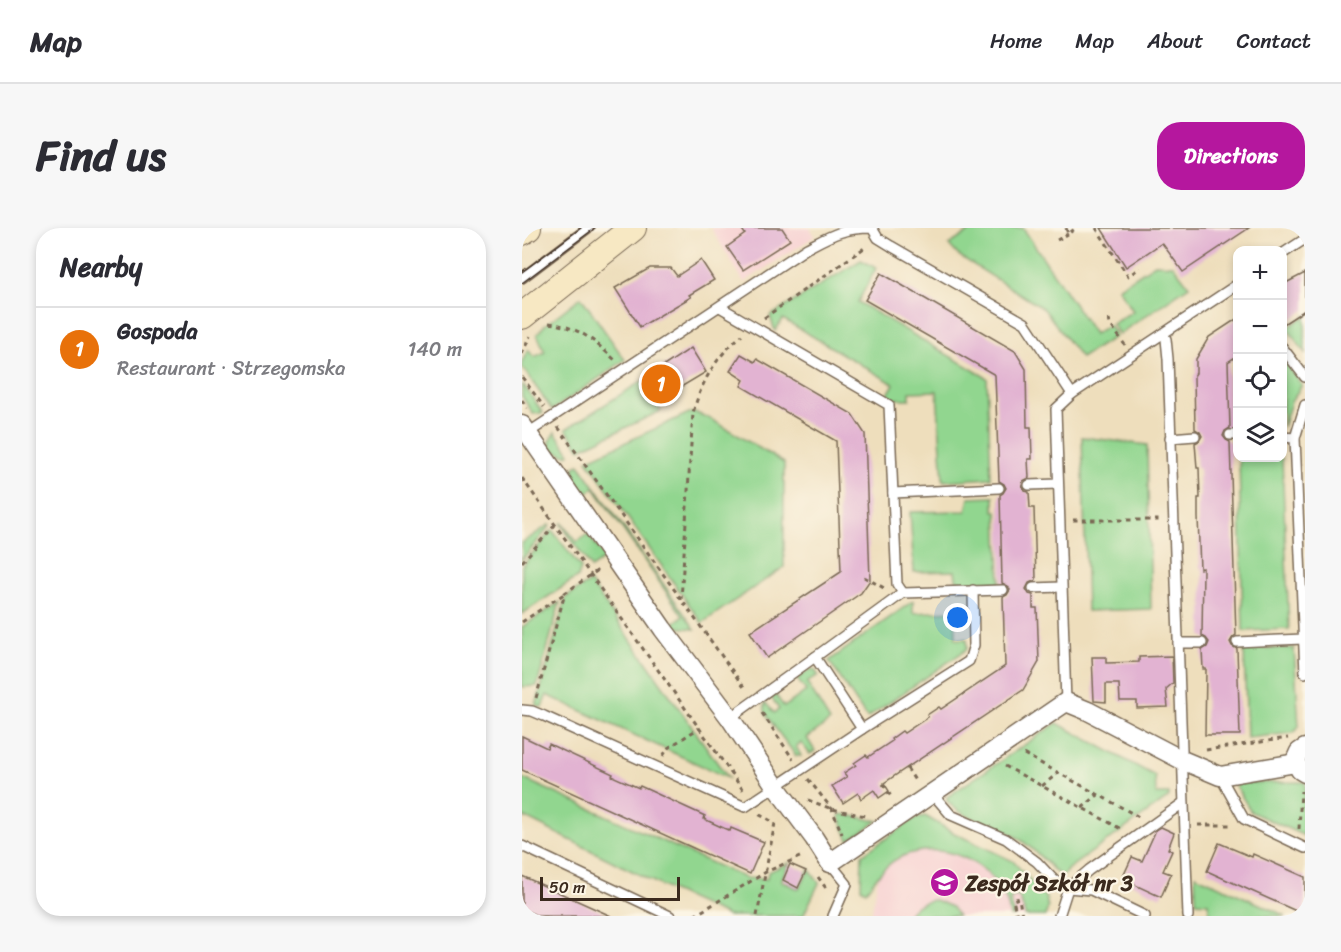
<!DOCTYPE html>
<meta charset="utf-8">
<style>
:root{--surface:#fff;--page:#f7f7f7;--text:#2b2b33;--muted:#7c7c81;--line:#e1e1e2;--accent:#b5179e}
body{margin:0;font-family:Sriracha,sans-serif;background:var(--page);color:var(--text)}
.controls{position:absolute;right:18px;top:18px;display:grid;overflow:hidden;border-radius:12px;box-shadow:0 3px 9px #0003}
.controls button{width:54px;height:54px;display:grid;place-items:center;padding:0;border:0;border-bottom:2px solid var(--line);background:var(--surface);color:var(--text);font:30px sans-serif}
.scale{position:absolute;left:18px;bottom:15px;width:140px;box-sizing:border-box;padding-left:6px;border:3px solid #3b2a1e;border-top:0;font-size:16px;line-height:21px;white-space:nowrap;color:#3b2a1e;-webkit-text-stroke:4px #fcf5e5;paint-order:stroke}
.you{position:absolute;left:436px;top:390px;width:21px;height:21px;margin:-15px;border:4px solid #fff;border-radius:50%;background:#1a73e8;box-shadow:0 0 0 9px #1a73e833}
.badge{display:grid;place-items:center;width:39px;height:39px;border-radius:50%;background:var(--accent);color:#fff;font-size:20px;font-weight:700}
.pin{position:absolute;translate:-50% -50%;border:3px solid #fff;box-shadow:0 2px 6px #0006}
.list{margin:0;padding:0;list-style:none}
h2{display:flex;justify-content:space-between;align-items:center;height:78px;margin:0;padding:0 24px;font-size:26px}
h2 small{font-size:20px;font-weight:400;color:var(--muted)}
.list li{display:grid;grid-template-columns:39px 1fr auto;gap:18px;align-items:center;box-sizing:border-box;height:84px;padding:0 24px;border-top:2px solid var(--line)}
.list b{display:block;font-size:22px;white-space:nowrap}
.list p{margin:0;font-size:20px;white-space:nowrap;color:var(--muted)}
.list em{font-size:20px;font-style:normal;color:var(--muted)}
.icon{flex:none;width:33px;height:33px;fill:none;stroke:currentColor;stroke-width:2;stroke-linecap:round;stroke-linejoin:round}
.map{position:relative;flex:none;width:783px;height:688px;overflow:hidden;border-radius:24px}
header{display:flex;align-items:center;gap:36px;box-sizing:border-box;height:84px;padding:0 30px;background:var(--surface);border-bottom:2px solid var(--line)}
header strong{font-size:28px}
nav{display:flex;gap:33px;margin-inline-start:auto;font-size:21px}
.intro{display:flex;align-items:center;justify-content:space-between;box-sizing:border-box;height:144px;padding:0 36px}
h1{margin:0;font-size:42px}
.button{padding:15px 27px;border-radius:24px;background:var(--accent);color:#fff;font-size:21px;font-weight:700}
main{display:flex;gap:36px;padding:0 36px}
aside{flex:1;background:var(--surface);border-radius:24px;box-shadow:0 3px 9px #0003}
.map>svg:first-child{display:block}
.built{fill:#f7cfd1}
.green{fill:#91d68f;stroke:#668056;stroke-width:1.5}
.building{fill:#e2b3d2}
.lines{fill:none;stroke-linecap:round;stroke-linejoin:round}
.lane-casing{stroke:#7a6955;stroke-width:12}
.street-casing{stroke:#7a6955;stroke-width:21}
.secondary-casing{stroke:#7a6955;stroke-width:28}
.path{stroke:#7a6955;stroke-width:3;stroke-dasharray:4.5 4.5;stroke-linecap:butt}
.lane{stroke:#fff;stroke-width:9}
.street{stroke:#fff;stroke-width:18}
.secondary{stroke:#f7e8c3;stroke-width:26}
.tram{stroke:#3b2a1e;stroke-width:1.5}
.labels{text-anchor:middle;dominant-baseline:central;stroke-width:4.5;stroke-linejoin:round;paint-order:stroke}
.poi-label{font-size:22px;font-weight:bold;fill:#3b2a1e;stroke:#fcf5e5;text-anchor:start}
</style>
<header>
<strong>Map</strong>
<nav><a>Home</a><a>Map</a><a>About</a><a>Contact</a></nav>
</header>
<div class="intro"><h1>Find us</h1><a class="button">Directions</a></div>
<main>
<aside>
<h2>Nearby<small></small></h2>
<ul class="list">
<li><span class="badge" style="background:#e8710a">1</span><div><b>Gospoda</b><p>Restaurant · Strzegomska</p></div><em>140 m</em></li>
</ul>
</aside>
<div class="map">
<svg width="783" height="688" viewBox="0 0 783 688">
<rect width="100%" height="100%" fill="#fcf5e5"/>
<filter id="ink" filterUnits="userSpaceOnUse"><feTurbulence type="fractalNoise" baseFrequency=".0167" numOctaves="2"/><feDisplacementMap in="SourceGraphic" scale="12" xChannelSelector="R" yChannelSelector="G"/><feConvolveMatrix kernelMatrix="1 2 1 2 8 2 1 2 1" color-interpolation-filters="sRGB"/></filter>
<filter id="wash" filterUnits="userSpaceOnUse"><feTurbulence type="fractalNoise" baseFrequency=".008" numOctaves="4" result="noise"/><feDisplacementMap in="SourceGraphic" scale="24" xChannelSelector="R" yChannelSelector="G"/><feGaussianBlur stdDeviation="1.35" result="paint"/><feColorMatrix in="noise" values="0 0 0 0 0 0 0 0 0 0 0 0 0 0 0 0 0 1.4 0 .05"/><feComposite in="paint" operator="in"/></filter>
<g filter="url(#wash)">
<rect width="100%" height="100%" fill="#eedebc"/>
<g class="built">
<path d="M189 0H288L293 8 222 54Z"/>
<path d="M361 621H449L498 670 503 688H349Z"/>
</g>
<g class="green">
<path d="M453 0H501L572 106 587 97 594 108 559 130 522 81 436 27 427 17Z"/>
<path d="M339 32 354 40 336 74 465 150 469 250 421 253 415 163 388 164V171H369L365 168 372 156 261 91 253 103 248 88Z"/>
<path d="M633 36 651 37 667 58 597 106 590 96 611 83 596 60Z"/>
<path d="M59 69 103 132 30 182 0 139V134L6 122 12 129 23 124 15 106 22 98Z"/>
<path d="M783 88V125L765 100Z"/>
<path d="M760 130 780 157 769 174 761 199Z"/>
<path d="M120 153 139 183 58 221 44 201Z"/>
<path d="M0 156H1L21 185 11 186 0 168Z"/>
<path d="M167 185H174L187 190 262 235V339L180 395 65 232Z"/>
<path d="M33 204 48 225 45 227 28 222V213Z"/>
<path d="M560 209 625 217 629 381 565 383Z"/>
<path d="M717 230H760L767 401 721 403Z"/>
<path d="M57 236 173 401 153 399 150 396 161 388 72 260 60 268 49 251 53 238Z"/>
<path d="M472 269V283H475L478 355 439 356 434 351 433 343 392 344 388 284 444 283 447 270Z"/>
<path d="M40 295 55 314 66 306 83 330 69 340 39 296Z"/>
<path d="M27 297 28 298 0 332V315Z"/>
<path d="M30 302 59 340 56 349 0 386V338Z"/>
<path d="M68 354 206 550 25 467 20 479 14 478 44 369Z"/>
<path d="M391 373V385L433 383 434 411H445V421L345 490 307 433Z"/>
<path d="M38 374 15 458 0 459V399Z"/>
<path d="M772 420 777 499 771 505 725 510 722 421Z"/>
<path d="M289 441 293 442 296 447 285 455 308 493 285 510 293 523 288 526 279 515 274 518 279 528H274C266 516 248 496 243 483 242 480 243 477 243 474L252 485 257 481 249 469 253 466 262 479 284 463 275 451Z"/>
<path d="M535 495 633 548 634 566H647V569L546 641 541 648 536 646C523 633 509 618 493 608 473 596 440 591 425 573V569Z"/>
<path d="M0 550 223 650 245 651 246 644 267 635 259 653 277 661 287 641 297 655 281 688H206L146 661 0 588Z"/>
<path d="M783 554V608L729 584 712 555Z"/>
<path d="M319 586 356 593 327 612 317 588Z"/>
<path d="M403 588 432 605 491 633 524 670 526 680 523 688H503L501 679 496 667 488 671 492 688H488C483 641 425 609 381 628 365 634 355 649 344 663L339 660 340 627 394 590Z"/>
<path d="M673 647 764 688H688L686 675 674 674Z"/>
<path d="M413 672 430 679 436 688H386C392 677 401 673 413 672Z"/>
</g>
<g id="blocks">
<g class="building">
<path d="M219 0H260L268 12 221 42 205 19 223 6Z"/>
<path d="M579 0H727L661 44 640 15 604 39Z"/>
<path d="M179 32 192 52 167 67 169 69 118 99 93 60 128 40H149L155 48Z"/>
<path d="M359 45 493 123 504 141 505 199H509L510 231H506L507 250 501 253 500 258 503 263 507 264 508 280H512L514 352 507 355 504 361 507 366 511 367V380H515L517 434 501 462 362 555 367 563 357 570 352 562 339 571 336 565 321 575 310 558 325 549 322 545 334 537 332 535 344 527 346 529 370 513 369 511 380 503 382 505 406 489 405 487 417 479 419 481 483 438 481 369 485 367 488 362 486 358 480 355 478 267 481 265 484 260 482 256 477 253 473 147 343 72Z"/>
<path d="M783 45V82L760 97V57Z"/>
<path d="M716 90V127L706 134 708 200 703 203 701 208 704 212 708 214 714 407 711 409 708 414 710 418 715 421 718 507H683L684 441H681L680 422 685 419 687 414 684 410 680 408 681 340 678 341 676 289V270H678L677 240H675L673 215 677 213 680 208 678 204 673 201 672 148 674 145V131L687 109Z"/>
<path d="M169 120 184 144 149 165 144 157 138 162 128 147Z"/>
<path d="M219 126 233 134 235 131 330 186 343 206 348 352 339 365 245 430 228 404 319 344 314 213 219 158 222 152 208 143Z"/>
<path d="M650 428 651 455 644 461 646 479 615 480V473H598L597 456H584V474L572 473 570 429H584V435L617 434V429Z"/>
<path d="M0 508 25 520 27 516 91 546 90 548 117 560 118 558 183 588 182 591 208 603 209 600 242 614 228 646 0 542Z"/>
<path d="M639 599 652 605 646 621 650 623 641 643 649 646 639 669 600 651 610 629 620 633 634 602Z"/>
<path d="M697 615 730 629 731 626 783 649V687L685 643Z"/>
<path d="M268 636 284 643 276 660 261 652Z"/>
<path d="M0 648 38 665 89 688H16L0 681Z"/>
</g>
</g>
</g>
<g filter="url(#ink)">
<use href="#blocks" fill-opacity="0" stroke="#7a6955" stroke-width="1.5"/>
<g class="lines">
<defs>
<g id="lane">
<path d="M760 26 783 11"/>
<path d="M0 50 66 0"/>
<path d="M198 79 367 177 375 356 381 365 293 429"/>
<path d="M641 106 644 111 646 131 666 688"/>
<path d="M760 119 783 149"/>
<path d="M783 177 773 210 783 445"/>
<path d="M6 205 285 20C310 7 321 0 350 0L356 10 369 18 503 95 550 166"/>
<path d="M708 207H716"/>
<path d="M760 209 773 210"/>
<path d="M648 210 673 208"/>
<path d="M507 257 536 256"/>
<path d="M371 265 477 260"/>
<path d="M511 360 539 359"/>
<path d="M381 365 481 362"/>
<path d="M715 414 781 411"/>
<path d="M656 415H680"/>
<path d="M544 474 534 181 550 166 716 56"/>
<path d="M0 482 10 483 22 488 223 579 340 501 293 429 208 490"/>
<path d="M340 501 447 433 452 417 451 362"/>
<path d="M698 548 722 591 783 620"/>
<path d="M410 565 429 587 484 611 515 634 532 652 546 660 569 662 623 688"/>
<path d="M0 618 148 688"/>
<path d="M308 635 325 656 311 688"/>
<path d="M537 688 546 660 567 642 661 575"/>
</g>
<g id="street">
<path d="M0 197 141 401 208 490 254 559 292 610 308 635 544 474 566 483 660 532 698 548 774 535"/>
<path d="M783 520 777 524 773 533 778 542 783 545"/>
</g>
<g id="secondary">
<path d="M0 4 6 0"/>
<path d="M0 88 111 0"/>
</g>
</defs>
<use href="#lane" class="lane-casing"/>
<use href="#street" class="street-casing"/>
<use href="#secondary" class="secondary-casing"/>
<g class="path">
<path d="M544 0 546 6 554 0"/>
<path d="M574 0 606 48 618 40"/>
<path d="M535 12 546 6"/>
<path d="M242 90 345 18"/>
<path d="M587 91 588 96 603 117"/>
<path d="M27 95C59 100 70 111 93 132"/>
<path d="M0 126 8 108"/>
<path d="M0 149 22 179"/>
<path d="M0 172 5 180"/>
<path d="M36 199 224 462"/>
<path d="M0 250 221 562"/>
<path d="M551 292H640"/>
<path d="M0 334 33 297"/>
<path d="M342 349 362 360"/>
<path d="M159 372 171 185C180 152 194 129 220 107"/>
<path d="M0 394 42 366"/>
<path d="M14 470 43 365 79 340"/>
<path d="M240 485 271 531"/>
<path d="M684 522 766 510"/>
<path d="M502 526 617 589"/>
<path d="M141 528 146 520 177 500"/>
<path d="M483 538 601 602"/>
<path d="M385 540 394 554"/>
<path d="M286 551 310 581 320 606"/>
<path d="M361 556 370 570"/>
<path d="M520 558 536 545"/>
<path d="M286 572 310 581 343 588"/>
<path d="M560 580 576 567"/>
<path d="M676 597H708"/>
<path d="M777 601 779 563"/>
<path d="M296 649 306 663"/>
<path d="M172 688 244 644 280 628"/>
<path d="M235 688 253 595 236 586"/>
<path d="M495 688 491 672 497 670 500 688"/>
</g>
<use href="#lane" class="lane"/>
<use href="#street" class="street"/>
<use href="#secondary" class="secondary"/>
<g class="tram">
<path d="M0 44 59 0"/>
<path d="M0 55 73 0"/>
</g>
</g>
</g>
<defs>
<symbol id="school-disc" viewBox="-11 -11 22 22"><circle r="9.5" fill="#b5179e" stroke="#fcf5e5"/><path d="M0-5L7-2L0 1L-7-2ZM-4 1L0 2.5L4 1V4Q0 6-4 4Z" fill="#fff"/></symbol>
</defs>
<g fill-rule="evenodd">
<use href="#school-disc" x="406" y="638" width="33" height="33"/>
</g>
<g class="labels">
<g class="poi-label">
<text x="443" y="655">Zespół Szkół nr 3</text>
</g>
</g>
</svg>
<div class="controls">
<button>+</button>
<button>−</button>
<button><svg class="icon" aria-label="locate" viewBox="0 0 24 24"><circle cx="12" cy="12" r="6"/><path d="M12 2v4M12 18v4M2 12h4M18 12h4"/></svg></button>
<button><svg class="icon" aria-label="layers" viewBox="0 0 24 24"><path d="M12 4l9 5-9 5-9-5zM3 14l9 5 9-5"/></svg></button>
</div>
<div class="scale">50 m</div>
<div class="you"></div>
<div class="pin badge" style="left:139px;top:156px;background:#e8710a">1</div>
</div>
</main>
